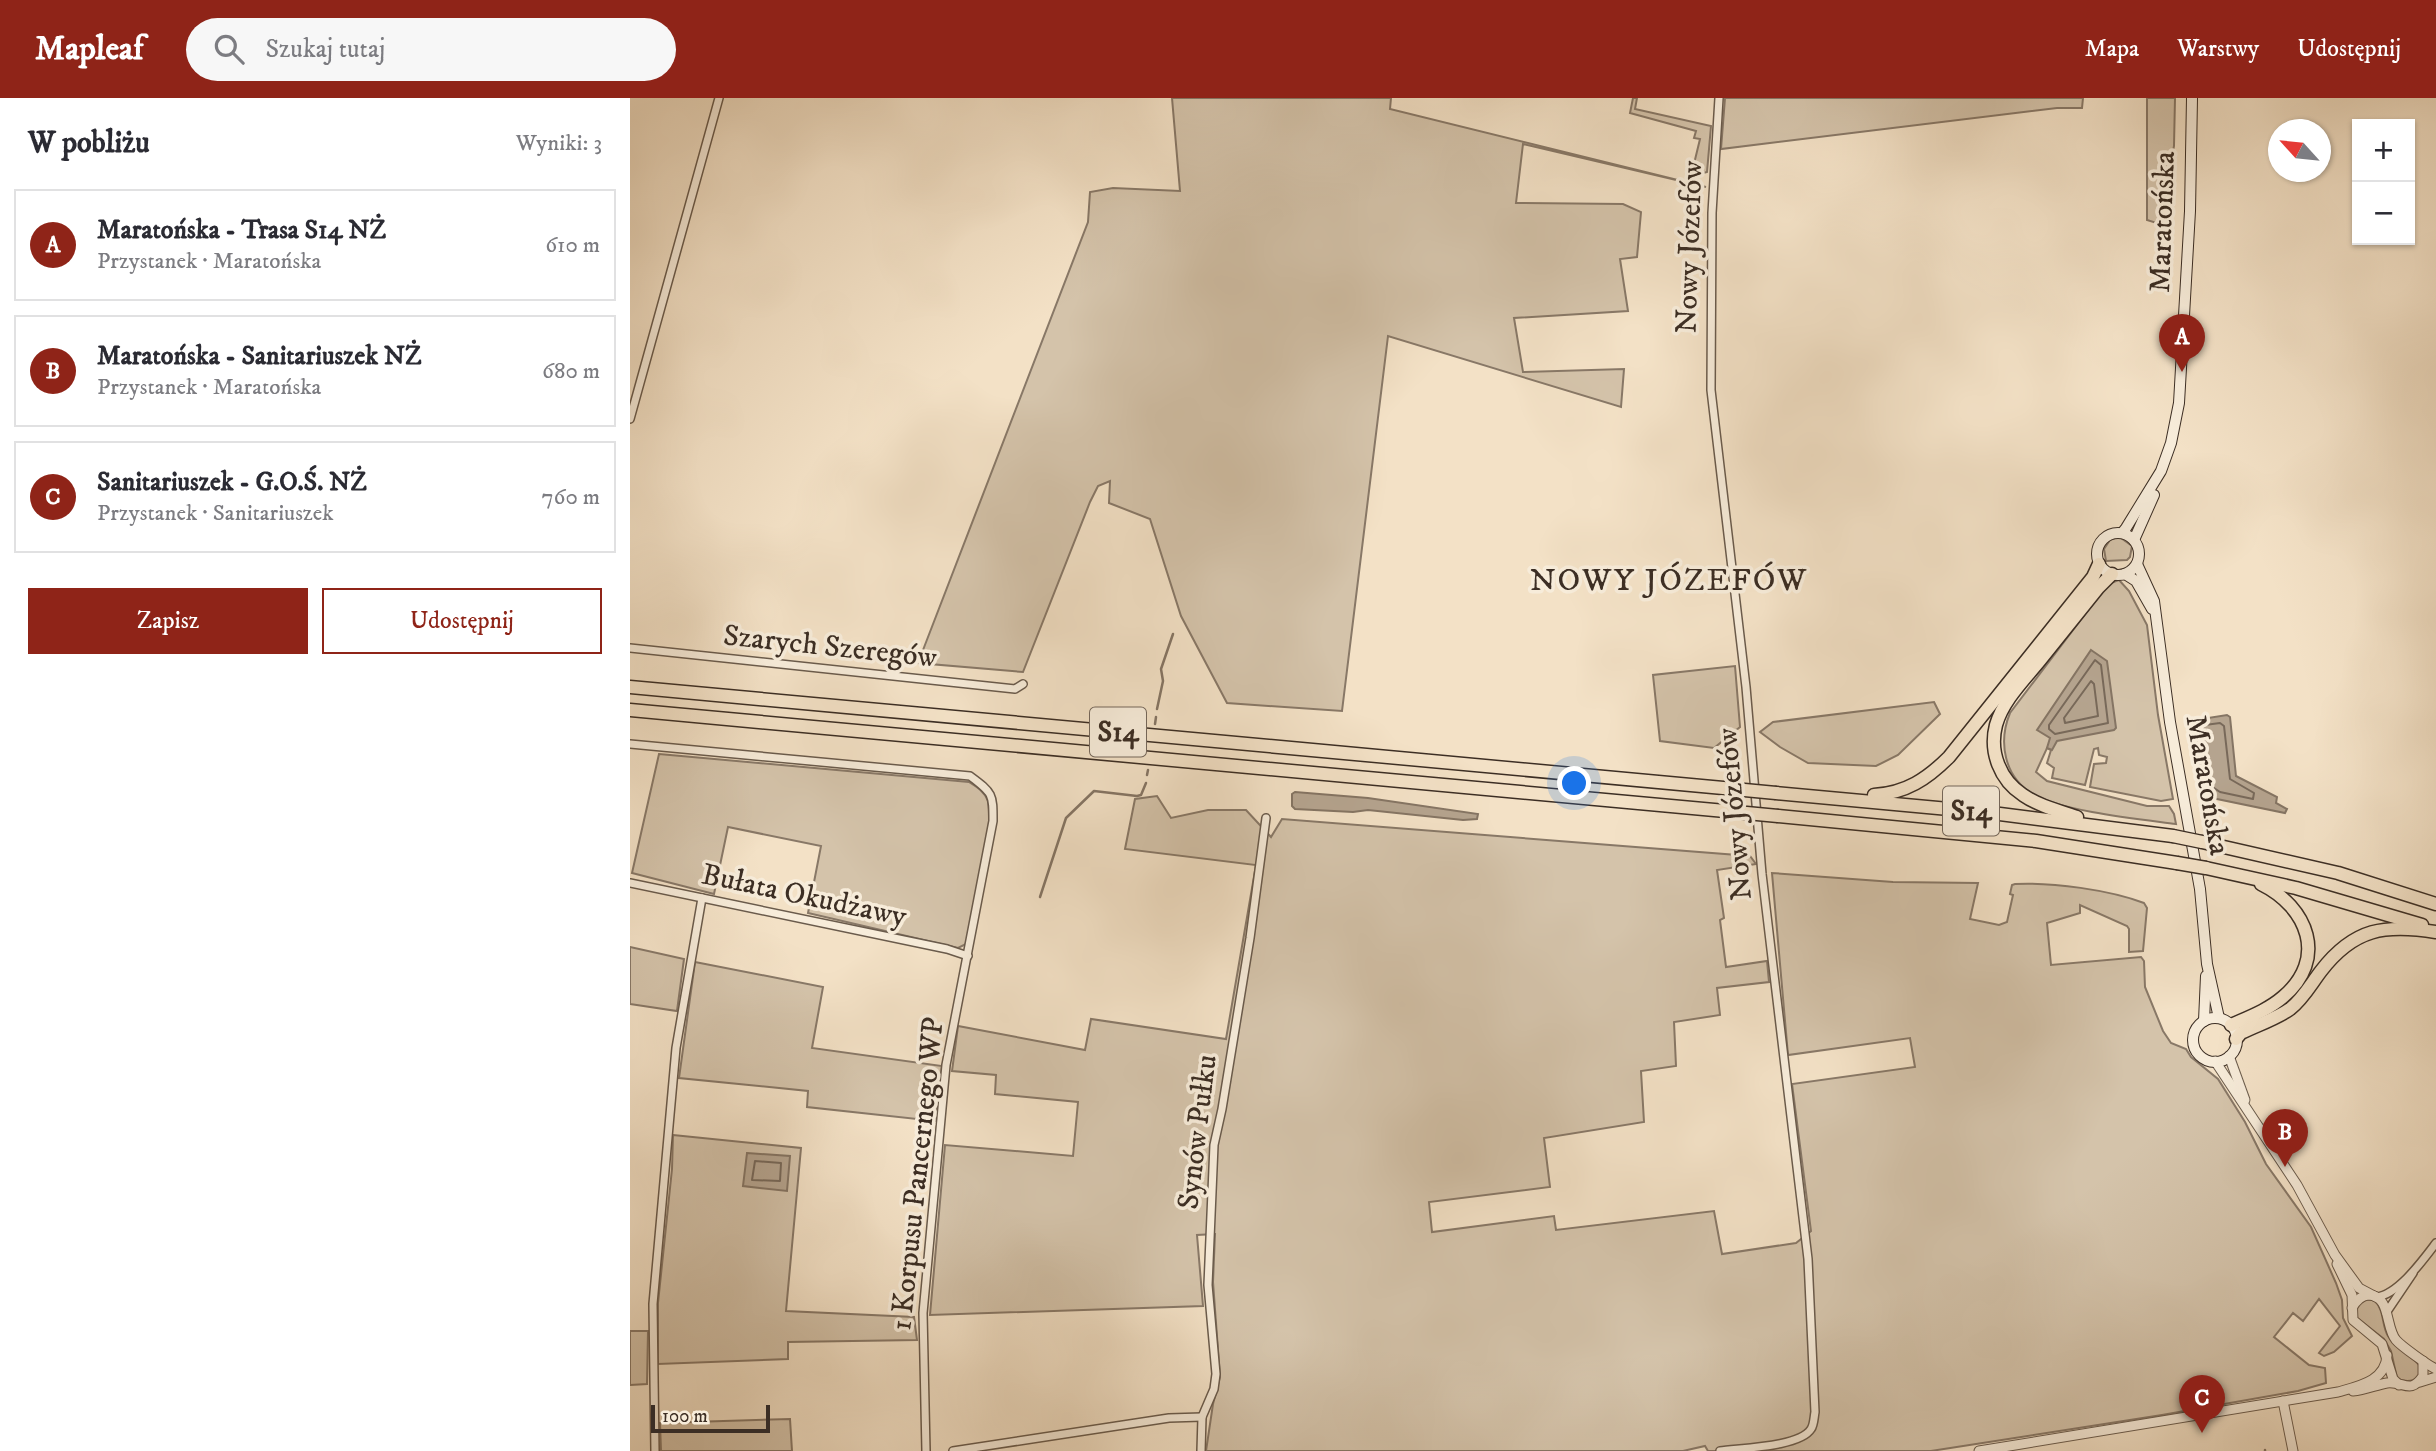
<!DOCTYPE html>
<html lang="pl">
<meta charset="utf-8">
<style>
:root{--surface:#fff;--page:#f7f7f7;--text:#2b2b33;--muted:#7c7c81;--line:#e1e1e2;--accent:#8f2418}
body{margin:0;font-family:"IM FELL DW Pica",serif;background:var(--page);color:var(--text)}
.controls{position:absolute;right:21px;top:21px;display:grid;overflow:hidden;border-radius:0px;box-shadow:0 2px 5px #0004}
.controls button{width:63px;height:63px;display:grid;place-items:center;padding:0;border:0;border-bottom:2px solid var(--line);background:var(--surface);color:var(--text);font:35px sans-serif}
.compass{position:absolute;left:1638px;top:21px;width:63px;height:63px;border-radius:50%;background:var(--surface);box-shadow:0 2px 5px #0004;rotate:297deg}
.scale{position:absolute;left:21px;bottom:18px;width:119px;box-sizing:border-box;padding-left:7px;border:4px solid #3c2e24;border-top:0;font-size:19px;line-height:24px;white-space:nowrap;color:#3c2e24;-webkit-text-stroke:5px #f7ecda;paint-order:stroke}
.you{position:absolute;left:945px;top:686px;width:24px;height:24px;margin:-18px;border:5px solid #fff;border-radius:50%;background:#1a73e8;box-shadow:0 0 0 10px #1a73e833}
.badge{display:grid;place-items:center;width:46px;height:46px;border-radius:50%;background:var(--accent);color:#fff;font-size:23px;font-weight:700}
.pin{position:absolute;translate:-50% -58px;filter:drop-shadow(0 2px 4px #0008)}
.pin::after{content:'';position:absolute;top:37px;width:24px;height:21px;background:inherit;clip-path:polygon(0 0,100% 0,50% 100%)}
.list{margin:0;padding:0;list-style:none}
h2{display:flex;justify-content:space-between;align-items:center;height:91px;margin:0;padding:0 28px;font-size:30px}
h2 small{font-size:23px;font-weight:400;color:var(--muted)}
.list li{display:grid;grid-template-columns:46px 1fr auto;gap:21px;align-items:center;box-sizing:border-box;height:112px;margin:0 14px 14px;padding:0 14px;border:2px solid var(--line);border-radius:0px}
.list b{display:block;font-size:26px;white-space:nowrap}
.list p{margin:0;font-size:23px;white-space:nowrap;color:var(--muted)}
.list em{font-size:23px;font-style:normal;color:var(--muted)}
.actions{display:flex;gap:14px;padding:21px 28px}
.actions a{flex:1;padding:16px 0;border:2px solid var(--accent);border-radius:0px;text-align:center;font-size:24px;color:var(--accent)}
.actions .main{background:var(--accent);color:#fff}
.icon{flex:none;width:38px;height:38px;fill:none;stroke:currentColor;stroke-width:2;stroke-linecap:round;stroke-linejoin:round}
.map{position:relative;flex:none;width:1806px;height:1353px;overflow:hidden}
header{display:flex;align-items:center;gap:42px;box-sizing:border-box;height:98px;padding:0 35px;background:var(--accent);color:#fff}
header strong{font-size:33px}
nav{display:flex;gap:38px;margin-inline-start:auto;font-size:24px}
.search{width:490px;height:63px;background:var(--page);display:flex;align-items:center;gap:18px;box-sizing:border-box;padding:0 24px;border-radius:38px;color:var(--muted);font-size:26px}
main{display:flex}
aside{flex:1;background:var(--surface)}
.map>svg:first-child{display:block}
.green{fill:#d4c3aa;stroke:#887867;stroke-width:2}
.water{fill:#b5a48f;stroke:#857564;stroke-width:2}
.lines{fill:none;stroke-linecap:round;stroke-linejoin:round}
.shore{stroke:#78695a;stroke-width:2}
.stream{stroke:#857564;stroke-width:2.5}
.minor-casing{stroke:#6a5b4c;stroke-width:10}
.tertiary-casing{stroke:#6a5b4c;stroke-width:11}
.secondary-casing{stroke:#3c2e24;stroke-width:12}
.motorway-casing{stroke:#3c2e24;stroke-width:15}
.minor{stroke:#f7ecda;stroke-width:7}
.tertiary{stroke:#f7ecda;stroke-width:9}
.secondary{stroke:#f7ecda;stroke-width:10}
.motorway{stroke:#f3e1c6;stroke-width:12}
.motorway-bridge-casing{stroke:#3c2e24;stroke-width:15;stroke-linecap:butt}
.motorway-bridge{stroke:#f3e1c6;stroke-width:12}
.labels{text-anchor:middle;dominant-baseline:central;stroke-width:7;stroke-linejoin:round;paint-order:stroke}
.shield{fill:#f7ecda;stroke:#74675b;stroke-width:2}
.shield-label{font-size:28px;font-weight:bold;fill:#3c2e24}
.street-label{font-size:30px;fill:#3c2e24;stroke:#f7ecda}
.neighbourhood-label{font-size:32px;letter-spacing:2px;fill:#3c2e24;stroke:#f7ecda}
</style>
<header>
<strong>Mapleaf</strong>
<div class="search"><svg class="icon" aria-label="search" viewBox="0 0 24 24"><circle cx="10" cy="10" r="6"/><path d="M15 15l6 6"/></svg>Szukaj tutaj</div>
<nav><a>Mapa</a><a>Warstwy</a><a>Udostępnij</a></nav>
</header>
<main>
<aside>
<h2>W pobliżu<small>Wyniki: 3</small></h2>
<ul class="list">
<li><span class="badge">A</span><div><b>Maratońska - Trasa S14 NŻ</b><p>Przystanek · Maratońska</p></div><em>610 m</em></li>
<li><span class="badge">B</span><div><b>Maratońska - Sanitariuszek NŻ</b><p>Przystanek · Maratońska</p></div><em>680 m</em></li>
<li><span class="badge">C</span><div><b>Sanitariuszek - G.O.Ś. NŻ</b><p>Przystanek · Sanitariuszek</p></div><em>760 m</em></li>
</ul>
<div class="actions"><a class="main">Zapisz</a><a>Udostępnij</a></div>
</aside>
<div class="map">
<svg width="1806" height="1353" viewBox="0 0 1806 1353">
<rect width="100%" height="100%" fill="#f3e1c6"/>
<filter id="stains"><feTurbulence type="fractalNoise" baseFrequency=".00286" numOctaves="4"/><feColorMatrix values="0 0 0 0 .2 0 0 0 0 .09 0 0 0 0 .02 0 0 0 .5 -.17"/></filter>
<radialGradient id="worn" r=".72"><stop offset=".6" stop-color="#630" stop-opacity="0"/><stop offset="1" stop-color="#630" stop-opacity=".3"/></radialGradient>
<g class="green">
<path d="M542 0H761L760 11 1076 89 893 46 886 105 993 106 1011 114 1007 159 990 161 998 213 884 220 893 274 994 271 991 309 758 238 712 613 597 605 551 518 520 421 479 405 480 383 468 388 460 404 393 574 288 565 458 124 460 94 483 90 550 93Z"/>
<path d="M1003 0H1007L1005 11 1081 28 1077 74 1070 76 1059 72V69L1063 70 1070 41 1064 40 1066 33 1000 15Z"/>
<path d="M1095 0H1453L1452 10H1427L1091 51Z"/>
<path d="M1517 0H1545L1544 48 1538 80 1542 104 1541 126 1537 137 1527 125 1517 122Z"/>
<path d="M1485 440H1491L1502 448 1500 459 1497 462 1476 463 1474 451 1480 442Z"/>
<path d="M1489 482 1499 493 1517 527 1528 617 1543 701 1531 703 1460 689 1464 666 1476 665 1477 659 1469 657 1468 650 1464 651 1455 687 1422 680 1424 670 1417 665 1421 652 1417 650 1406 674 1417 683 1517 708H1539L1544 716 1546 726C1508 721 1435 714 1403 696 1374 679 1368 644 1380 615L1478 486Z"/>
<path d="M1105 568 1110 629 1084 650 1030 643 1023 577Z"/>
<path d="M1304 604 1310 616 1268 657 1246 668 1178 665 1150 649 1130 634 1143 624Z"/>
<path d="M29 656 339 684C347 689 354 693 358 703 365 725 343 817 338 845L328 850 178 815 191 748 98 729 84 796 2 775Z"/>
<path d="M527 698 541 720 578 712H616L641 739 652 721 1120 758 1126 766 1087 772 1094 820 1090 822 1096 869 1137 863 1139 884 1087 890 1090 917 1044 924 1046 968 1011 973 1014 1024 914 1040 920 1089 799 1104 802 1134 924 1118 926 1132 1084 1113 1092 1156 1166 1145 1181 1133 1162 986 1285 969 1280 940 1158 957 1142 775 1263 784 1348 785 1340 821 1369 827 1377 824 1383 797 1380 796 1382 787 1385 786C1422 784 1480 792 1514 805L1517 810 1513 853 1499 854V831L1497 828 1450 807V815L1417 825 1421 867 1511 859 1514 863 1515 889 1533 933 1541 945 1556 951 1561 959 1588 981 1615 1024 1636 1066 1681 1129 1706 1185 1712 1202 1713 1220 1722 1238 1704 1254 1694 1258 1689 1255 1710 1228 1689 1201 1673 1223 1663 1215 1644 1239 1679 1267 1695 1270 1696 1285 1668 1293 1532 1317 1301 1353H1078L1075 1348 1053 1353H576L583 1306 590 1279 583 1184 585 1136 567 1137 573 1208 300 1217 315 1047 443 1058 448 1004 365 996 366 977 322 973 328 928 455 952 461 921 596 941 626 767 495 751 505 701Z"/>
<path d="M0 849 54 861 47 913 0 906Z"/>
<path d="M65 864 193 889 182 950 312 968 305 1023 177 1009 178 993 49 980Z"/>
<path d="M43 1037 171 1050 156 1213 284 1219 287 1242 158 1244V1261L28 1266V1205L42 1071Z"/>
<path d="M1737 1201 1744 1202C1755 1212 1751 1226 1758 1238 1765 1250 1788 1261 1790 1269 1793 1283 1777 1286 1767 1280L1761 1253 1754 1241 1727 1220V1208Z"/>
<path d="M0 1233H18L17 1286 0 1287Z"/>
<path d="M160 1321 162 1353H31L30 1325Z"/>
</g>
<g class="water">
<path d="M1461 552 1477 563 1486 630 1484 632 1427 643 1422 652 1417 650 1420 640 1407 632Z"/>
<path d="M1597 617 1600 619 1606 678 1647 699 1646 705 1657 711 1655 715 1587 701 1571 690 1565 622Z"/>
<path d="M665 694 738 700 848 716 847 721 833 722 738 712 723 714 665 711 662 708V696Z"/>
<path d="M117 1055 160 1058 157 1093 113 1088Z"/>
</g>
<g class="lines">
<g class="shore">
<path d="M1465 562 1471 567 1478 625 1425 636 1419 631V627Z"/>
<path d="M1461 583 1464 586 1468 618 1435 625 1434 620Z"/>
<path d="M1590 625 1594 628 1600 681 1624 695 1623 701 1590 694 1578 686 1572 630 1575 627Z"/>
<path d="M125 1063 151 1065 150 1083 122 1082Z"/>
</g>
<g class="stream">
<path d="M527 611 533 583 531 571 543 536"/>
<path d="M525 626 526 619"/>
<path d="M517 677 518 672"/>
<path d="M410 799 436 720 464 693 507 698 511 697 516 685"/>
<path d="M1635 1352V1353"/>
</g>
<defs>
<g id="minor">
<path d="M1089 0 1082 115 1081 292 1116 589 1132 776 1178 1161 1185 1314C1184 1319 1184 1327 1181 1331 1170 1349 1110 1350 1090 1353"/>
<path d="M0 321 89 0"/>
<path d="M0 550 385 591 393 586"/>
<path d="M0 646 340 678C363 695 363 696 363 723L316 967 293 1215 296 1353"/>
<path d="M0 785 317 851 338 858"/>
<path d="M1746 1199C1768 1197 1793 1162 1806 1145"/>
<path d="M1756 1215 1783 1175"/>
<path d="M25 1353 23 1206 46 950 72 800"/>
<path d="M323 1353 539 1320 572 1319"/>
<path d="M571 1353 572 1319 584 1291 586 1276 578 1187 584 1047 592 1011 620 840 636 720"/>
</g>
<g id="tertiary">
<path d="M1599 958 1615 1002"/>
<path d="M1585 963 1667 1087 1705 1157 1729 1190 1746 1199"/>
<path d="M1707 1166 1722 1197 1723 1222 1752 1246 1763 1281 1769 1287"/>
<path d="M1722 1210C1726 1203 1731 1197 1739 1197 1761 1198 1755 1229 1766 1242 1771 1248 1799 1268 1806 1271"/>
<path d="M1790 1284 1806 1279"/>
<path d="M1723 1293C1735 1292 1746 1287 1757 1285 1774 1283 1780 1297 1793 1278V1263"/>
<path d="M1653 1303 1663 1353"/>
<path d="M1349 1353 1708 1294C1729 1288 1756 1283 1757 1257"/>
</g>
<g id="secondary">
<circle cx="1488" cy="456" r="21"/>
<path d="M1492 435 1496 430 1531 373 1541 345 1549 305 1560 113 1562 0"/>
<path d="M1504 442 1524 397"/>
<path d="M1507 466 1524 503 1540 624 1570 791 1577 866 1589 920"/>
<path d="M1495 476 1506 483 1522 511"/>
<circle cx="1585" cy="942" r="22"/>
<path d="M1574 923 1576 878"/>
</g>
<g id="motorway">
<path d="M0 589 1104 691"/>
<path d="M0 612 1106 714"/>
<path d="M1146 695 1362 715 1543 738"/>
<path d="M1244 697C1276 695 1297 681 1319 659L1463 479 1469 466"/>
<path d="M1148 718 1406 743 1547 765"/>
<path d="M1447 719C1429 713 1409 708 1393 697 1370 682 1359 654 1366 627 1373 602 1395 581 1411 561 1430 537 1449 514 1468 490L1482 476"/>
<path d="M1572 744 1708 775 1806 806"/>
<path d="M1576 770 1666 790 1792 827"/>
<path d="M1601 927C1619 919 1638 912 1653 899 1698 861 1678 809 1631 786"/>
<path d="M1606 941 1611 935C1627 927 1646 921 1660 911 1673 901 1681 886 1691 873 1724 830 1755 826 1806 834"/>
</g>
</defs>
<use href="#minor" class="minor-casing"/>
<use href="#tertiary" class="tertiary-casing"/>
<use href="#secondary" class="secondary-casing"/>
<use href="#motorway" class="motorway-casing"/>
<use href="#minor" class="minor"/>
<use href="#tertiary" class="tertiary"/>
<use href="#secondary" class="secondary"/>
<use href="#motorway" class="motorway"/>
<defs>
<g id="motorway-bridge">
<path d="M1104 691 1146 695"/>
<path d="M1106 714 1148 718"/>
<path d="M1543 738 1572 744"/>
<path d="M1547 765 1576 770"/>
</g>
</defs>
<use href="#motorway-bridge" class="motorway-bridge-casing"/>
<use href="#motorway-bridge" class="motorway-bridge"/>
</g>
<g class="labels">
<g class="shield">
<rect x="460" y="609.5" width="56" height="49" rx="5"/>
<rect x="1313" y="688.5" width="56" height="49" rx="5"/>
</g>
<g class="shield-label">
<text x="488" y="634">S14</text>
<text x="1341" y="713">S14</text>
</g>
<g class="street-label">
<text transform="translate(1533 124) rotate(-88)">Maratońska</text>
<text transform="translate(1060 149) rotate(-88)">Nowy Józefów</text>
<text transform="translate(200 549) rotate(6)">Szarych Szeregów</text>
<text transform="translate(1577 687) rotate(80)">Maratońska</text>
<text transform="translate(1105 716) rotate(-95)">Nowy Józefów</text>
<text transform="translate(174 798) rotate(12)">Bułata Okudżawy</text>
<text transform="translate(568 1034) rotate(-83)">Synów Pułku</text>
<text transform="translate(288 1076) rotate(-84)">1 Korpusu Pancernego WP</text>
</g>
<g class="neighbourhood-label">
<text x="1039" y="483">NOWY JÓZEFÓW</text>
</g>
</g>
<rect width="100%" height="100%" filter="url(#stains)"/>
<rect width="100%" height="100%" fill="url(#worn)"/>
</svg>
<div class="controls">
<button>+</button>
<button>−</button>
</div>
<svg class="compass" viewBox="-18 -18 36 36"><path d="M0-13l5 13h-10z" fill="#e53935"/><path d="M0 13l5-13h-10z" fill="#7c7c81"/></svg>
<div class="scale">100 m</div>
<div class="you"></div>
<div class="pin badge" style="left:1552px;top:274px">A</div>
<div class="pin badge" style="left:1655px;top:1069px">B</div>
<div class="pin badge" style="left:1572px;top:1335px">C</div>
</div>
</main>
